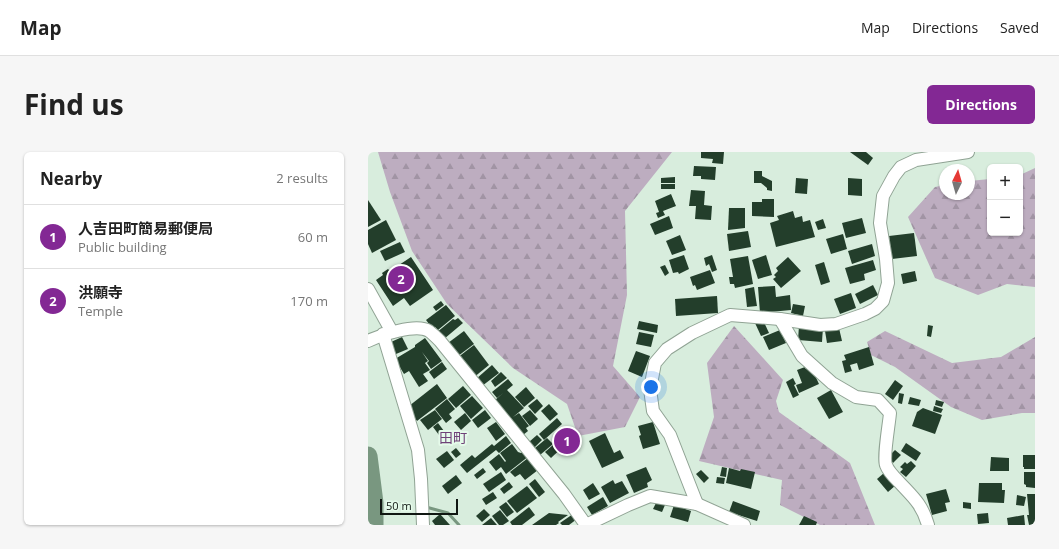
<!DOCTYPE html>
<meta charset="utf-8">
<style>
:root{--surface:#fff;--page:#f6f6f6;--text:#222;--muted:#767676;--line:#e0e0e0;--accent:#832894}
body{margin:0;font-family:"Open Sans","Noto Sans JP",sans-serif;background:var(--page);color:var(--text)}
.controls{position:absolute;right:12px;top:12px;display:grid;overflow:hidden;border-radius:6px;box-shadow:0 1px 3px #0004}
.controls button{width:36px;height:36px;display:grid;place-items:center;padding:0;border:0;border-bottom:1px solid var(--line);background:var(--surface);color:var(--text);font:20px sans-serif}
.compass{position:absolute;left:571px;top:12px;width:36px;height:36px;border-radius:50%;background:var(--surface);box-shadow:0 1px 3px #0004;rotate:5deg}
.scale{position:absolute;left:12px;bottom:10px;width:78px;box-sizing:border-box;padding-left:4px;border:2px solid #101712;border-top:0;font-size:11px;line-height:14px;white-space:nowrap;color:#101712;-webkit-text-stroke:3px #e5fbea;paint-order:stroke}
.you{position:absolute;left:283px;top:235px;width:14px;height:14px;margin:-10px;border:3px solid #fff;border-radius:50%;background:#1a73e8;box-shadow:0 0 0 6px #1a73e833}
.badge{display:grid;place-items:center;width:26px;height:26px;border-radius:50%;background:var(--accent);color:#fff;font-size:13px;font-weight:700}
.pin{position:absolute;translate:-50% -50%;border:2px solid #fff;box-shadow:0 1px 4px #0006}
.list{margin:0;padding:0;list-style:none}
h2{display:flex;justify-content:space-between;align-items:center;height:52px;margin:0;padding:0 16px;font-size:17px}
h2 small{font-size:13px;font-weight:400;color:var(--muted)}
.list li{display:grid;grid-template-columns:26px 1fr auto;gap:12px;align-items:center;box-sizing:border-box;height:64px;padding:0 16px;border-top:1px solid var(--line)}
.list b{display:block;font-size:15px;white-space:nowrap}
.list p{margin:0;font-size:13px;white-space:nowrap;color:var(--muted)}
.list em{font-size:13px;font-style:normal;color:var(--muted)}
.map{position:relative;flex:none;width:667px;height:373px;overflow:hidden;border-radius:6px}
header{display:flex;align-items:center;gap:24px;box-sizing:border-box;height:56px;padding:0 20px;background:var(--surface);border-bottom:1px solid var(--line)}
header strong{font-size:19px}
nav{display:flex;gap:22px;margin-inline-start:auto;font-size:14px}
.intro{display:flex;align-items:center;justify-content:space-between;box-sizing:border-box;height:96px;padding:0 24px}
h1{margin:0;font-size:28px}
.button{padding:10px 18px;border-radius:6px;background:var(--accent);color:#fff;font-size:14px;font-weight:700}
main{display:flex;gap:24px;padding:0 24px}
aside{flex:1;background:var(--surface);border-radius:6px;box-shadow:0 1px 3px #0004}
.map>svg:first-child{display:block}
.forest{fill:url(#forest-firs)}
.lines{fill:none;stroke-linecap:round;stroke-linejoin:round}
.stream{stroke:#799780;stroke-width:3}
.river{stroke:#799780;stroke-width:19}
.building{fill:#233e2b}
.minor-casing{stroke:#90a394;stroke-width:14}
.minor{stroke:#fff;stroke-width:12}
.labels{text-anchor:middle;dominant-baseline:central;stroke-width:4;stroke-linejoin:round;paint-order:stroke}
.quarter-label{font-size:14px;fill:#6f4278;stroke:#e5fbea}
</style>
<header>
<strong>Map</strong>
<nav><a>Map</a><a>Directions</a><a>Saved</a></nav>
</header>
<div class="intro"><h1>Find us</h1><a class="button">Directions</a></div>
<main>
<aside>
<h2>Nearby<small>2 results</small></h2>
<ul class="list">
<li><span class="badge">1</span><div><b>人吉田町簡易郵便局</b><p>Public building</p></div><em>60 m</em></li>
<li><span class="badge">2</span><div><b>洪願寺</b><p>Temple</p></div><em>170 m</em></li>
</ul>
</aside>
<div class="map">
<svg width="667" height="373" viewBox="0 0 667 373">
<defs>
<pattern id="forest-firs" width="22" height="20" patternUnits="userSpaceOnUse"><rect width="22" height="20" fill="#bdadc0"/><path d="M5 1l3.5 6h-7zM16 11l3.5 6h-7z" fill="#a194a4"/></pattern>
</defs>
<rect width="100%" height="100%" fill="#d8eddd"/>
<g class="forest">
<path d="M10 0H304L257 59 259 143 245 214 272 245 257 275 210 284 199 252 145 216 79 152 44 99 22 40Z"/>
<path d="M667 16V135L639 132 610 143 567 126 540 65 567 35 577 33V42H601V29L622 27V81H652V23Z"/>
<path d="M366 174 415 228 408 249 411 260 482 311 507 373H452L412 353 414 328 331 309 346 265 339 211Z"/>
<path d="M517 179 584 211 633 205 667 185V261H654L614 268 583 255 527 215 503 203 499 190Z"/>
</g>
<g class="lines">
<path class="stream" d="M58 355 80 361 91 373"/>
<path class="river" d="M0 304 6 351V373"/>
</g>
<g class="building">
<path d="M333 0H356L355 12 344 11 345 7 333 6Z"/>
<path d="M482 0H498L505 6 500 13Z"/>
<path d="M326 14 348 15 347 28 333 27V24H325Z"/>
<path d="M386 19H394V24L404 29V39L399 38V36L393 31H386Z"/>
<path d="M307 25V31H293V26Z"/>
<path d="M428 26 440 27 439 42 427 41Z"/>
<path d="M480 26 494 27V44L480 43Z"/>
<rect x="293" y="32" width="14" height="5"/>
<path d="M323 38 337 39 336 53 344 54 343 68 327 67 328 54H321Z"/>
<path d="M303 42 308 54 295 59 297 63 290 66 288 61 291 60 287 49Z"/>
<path d="M394 47H406V65L384 64V50H394Z"/>
<path d="M0 48 13 68 0 75Z"/>
<path d="M361 56H377V76L360 78Z"/>
<path d="M425 59 427 66 434 64 435 70 442 68 447 85 408 95 402 71 411 68 409 64Z"/>
<path d="M301 64 305 76 287 83 282 72Z"/>
<path d="M494 66 498 81 478 86 474 71Z"/>
<path d="M455 67 458 76 450 78 447 70Z"/>
<path d="M18 68 28 88 4 101 0 92V78Z"/>
<path d="M380 79 383 95 361 99 359 82Z"/>
<path d="M546 81 549 104 524 107 521 84Z"/>
<path d="M475 82 479 97 463 102 458 87Z"/>
<path d="M312 83 318 98 304 103 298 89Z"/>
<path d="M32 90 37 100 17 109 12 99Z"/>
<path d="M504 92 507 104 484 112 480 99Z"/>
<path d="M316 103 321 117 311 122 310 120 305 121 301 108Z"/>
<path d="M344 103 349 118 344 120 341 112 338 114 336 106Z"/>
<path d="M398 103 404 123 390 127 384 108Z"/>
<path d="M380 104 385 132 367 136 366 132H362L361 125H365L362 107Z"/>
<path d="M43 105 65 138 42 154 36 146 25 154 8 128 15 123 14 121 20 117 22 119Z"/>
<path d="M420 105 433 119 413 136 405 127 408 125 406 123 410 119 408 116Z"/>
<path d="M505 108 508 118 496 122 497 128 482 132 477 116Z"/>
<path d="M456 110 462 130 453 133 447 113Z"/>
<path d="M297 113 301 121 297 124 292 115Z"/>
<path d="M342 118 347 131 329 138 327 133 325 134 322 125Z"/>
<path d="M547 119 549 129 535 132 533 122Z"/>
<path d="M505 133 510 143 492 152 487 142Z"/>
<path d="M407 134 408 145 422 143 423 158 392 161 390 135Z"/>
<path d="M386 135 389 154 379 155 377 137Z"/>
<path d="M483 141 488 156 472 162 466 147Z"/>
<path d="M349 144 350 161 308 164 307 147Z"/>
<path d="M73 149 76 153 68 159 65 155Z"/>
<path d="M425 152 437 154 435 164 423 161Z"/>
<path d="M78 153 87 164 70 178 67 175 65 177 58 168Z"/>
<path d="M90 166 95 171 76 187 68 181 85 167 87 168Z"/>
<path d="M395 168 401 181 393 184 387 171Z"/>
<path d="M271 169 290 173 289 181 269 177Z"/>
<path d="M560 173 565 174 563 185 559 184Z"/>
<path d="M431 174 455 175 454 190 430 188Z"/>
<path d="M471 176 474 189 459 191 457 179Z"/>
<path d="M412 178 418 191 401 198 395 185Z"/>
<path d="M96 179 106 192 90 204 80 191Z"/>
<path d="M271 180 286 183 283 195 268 192Z"/>
<path d="M34 185 40 197 28 202 23 190Z"/>
<path d="M57 186 74 209 63 217 59 211 61 209 54 200 60 209 57 211 62 218 55 222 60 229 51 235 41 219 36 222 27 207 47 195V193Z"/>
<path d="M106 193 121 213 105 226 89 206Z"/>
<path d="M501 195 506 213 491 218 489 211 482 213 484 219 477 221 474 209 478 208 476 203Z"/>
<path d="M268 199 282 204 274 225 260 219Z"/>
<path d="M74 210 79 217 66 227 61 220Z"/>
<path d="M124 213 131 221 114 234 108 227Z"/>
<path d="M437 215 438 217 443 215 451 232 431 241 428 233 434 231 429 218Z"/>
<path d="M133 220 139 226 127 235 123 229Z"/>
<path d="M425 226 428 232 426 233 431 243 425 246 418 230Z"/>
<path d="M140 227 145 233 139 238 156 256 145 265 151 261 161 274 158 276 160 279 155 283 143 266 142 267 126 249 135 241 129 246 124 240Z"/>
<path d="M527 228 535 234 525 248 517 242Z"/>
<path d="M69 232 79 246 49 269 43 261 45 259 41 254Z"/>
<path d="M95 234 103 243 88 256 80 247Z"/>
<path d="M158 235 167 246 156 255 147 245Z"/>
<path d="M463 238 475 260 461 267 449 246Z"/>
<path d="M531 241 536 242 534 252 530 251Z"/>
<path d="M104 244 115 256 103 267 92 254Z"/>
<path d="M542 245 553 248 551 254 540 252Z"/>
<path d="M79 247 87 257 81 262 84 266 78 271 67 257Z"/>
<path d="M169 247 175 254 167 262 160 254Z"/>
<path d="M568 248 576 250 574 255 567 253Z"/>
<path d="M181 252 190 262 182 269 173 259Z"/>
<path d="M566 254 575 257 573 261 565 259Z"/>
<path d="M555 256 574 263 567 282 544 274 549 260Z"/>
<path d="M67 258 74 267 60 278 52 268Z"/>
<path d="M117 258 123 266 110 276 104 268Z"/>
<path d="M162 258 170 267 162 274 154 264Z"/>
<path d="M97 261 103 269 93 278 86 270Z"/>
<path d="M189 266 194 272 176 288 171 282Z"/>
<path d="M128 270 137 282 128 289 119 276Z"/>
<path d="M285 270 292 292 275 297 271 284 273 283 270 274Z"/>
<path d="M70 271 76 279 71 283 65 275Z"/>
<path d="M237 281 246 301 252 298 256 306 234 316 221 289Z"/>
<path d="M169 283 174 288 166 296 161 290Z"/>
<path d="M138 284 143 291 131 301 128 298 99 321 92 313 104 303 107 306 124 292 126 294Z"/>
<path d="M179 286 185 292 172 303 167 296Z"/>
<path d="M193 286 198 292 183 306 177 300Z"/>
<path d="M538 291 553 301 548 309 533 299Z"/>
<path d="M144 292 150 300 153 301 156 299 161 304 138 322 133 315 128 319 121 310 131 302 137 310 138 309 132 301Z"/>
<path d="M88 296 93 302 88 306 83 300Z"/>
<path d="M527 298 533 303 525 311 520 305Z"/>
<path d="M79 299 86 308 76 316 68 307Z"/>
<path d="M655 303H667V317H656V315H655Z"/>
<path d="M623 305 641 306V319H622Z"/>
<path d="M160 306 170 318 157 328 152 322 147 325 142 320Z"/>
<path d="M543 309 548 314 538 325 532 320 535 317 532 315 537 310 539 312Z"/>
<path d="M278 315 284 328 279 331 280 335 266 341 258 323Z"/>
<path d="M354 315 359 316 358 325 352 324Z"/>
<path d="M115 316 118 320 109 327 106 323Z"/>
<path d="M361 316 372 319 373 317 387 320 383 337 358 331Z"/>
<path d="M333 318 341 326 336 331 328 322Z"/>
<path d="M133 320 138 328 121 340 115 332Z"/>
<path d="M656 320H667V336L658 335V333L656 332Z"/>
<path d="M516 321 528 333 520 340 509 327Z"/>
<path d="M88 323 94 331 80 342 74 334Z"/>
<path d="M349 325 357 326 356 332 348 331Z"/>
<path d="M167 327 177 340 171 345 161 332Z"/>
<path d="M245 328 247 332 254 329 261 341 242 351 233 335Z"/>
<path d="M141 330 145 335 136 342 132 337Z"/>
<path d="M225 331 232 342 221 348 215 338Z"/>
<path d="M611 331H634V338H637L636 351 610 350Z"/>
<path d="M159 334 169 346 149 361 139 349Z"/>
<path d="M578 337 582 350 577 351 579 359 564 363 558 342Z"/>
<path d="M125 340 129 346 118 353 114 347Z"/>
<path d="M659 342H667V373H661L659 363H661Z"/>
<path d="M649 343 658 345 656 354 648 353Z"/>
<path d="M235 345 240 354 224 363 219 355Z"/>
<path d="M289 349 297 353 294 360 285 357Z"/>
<path d="M365 349 392 359 389 369 361 360Z"/>
<path d="M138 350 146 360 139 365 131 355Z"/>
<path d="M595 350 603 351V357L595 356Z"/>
<path d="M306 353 323 359 320 370 302 365Z"/>
<path d="M161 355 167 363 154 373H144L142 370Z"/>
<path d="M116 357 122 363 114 370 108 364Z"/>
<path d="M132 358 141 369 135 373H131L124 364Z"/>
<path d="M181 361 200 363 190 370 191 371 188 373H164Z"/>
<path d="M620 361 621 371 610 372 609 362Z"/>
<path d="M72 362 82 373H67L64 369Z"/>
<path d="M205 362 209 367 201 373H194L192 371Z"/>
<path d="M656 363 657 373H640L639 366Z"/>
<path d="M436 364 449 370 448 373H431Z"/>
<path d="M123 366 129 373H114Z"/>
</g>
<g class="lines">
<defs>
<g id="minor">
<path d="M0 137 24 180"/>
<path d="M412 167 434 204 464 231 488 245 510 248 522 261C521 273 515 305 518 313 520 319 527 326 531 330 545 345 554 352 560 373"/>
<path d="M15 182 50 298 53 327 55 373"/>
<path d="M0 189C13 183 48 171 61 179 65 182 69 186 72 189L196 342 218 373"/>
<path d="M329 352 302 283 285 259 282 237 287 211 299 197 324 181 362 163 412 167 452 173 468 172 497 162 507 157 515 149 520 131 518 107 512 71 515 44 526 24 533 15 548 8 600 0"/>
<path d="M218 373 260 353 282 344 329 352 376 373"/>
</g>
</defs>
<use href="#minor" class="minor-casing"/>
<use href="#minor" class="minor"/>
</g>
<g class="labels">
<g class="quarter-label">
<text x="85" y="285">田町</text>
</g>
</g>
</svg>
<div class="controls">
<button>+</button>
<button>−</button>
</div>
<svg class="compass" viewBox="-18 -18 36 36"><path d="M0-13l5 13h-10z" fill="#e53935"/><path d="M0 13l5-13h-10z" fill="#767676"/></svg>
<div class="scale">50 m</div>
<div class="you"></div>
<div class="pin badge" style="left:199px;top:289px">1</div>
<div class="pin badge" style="left:33px;top:127px">2</div>
</div>
</main>
